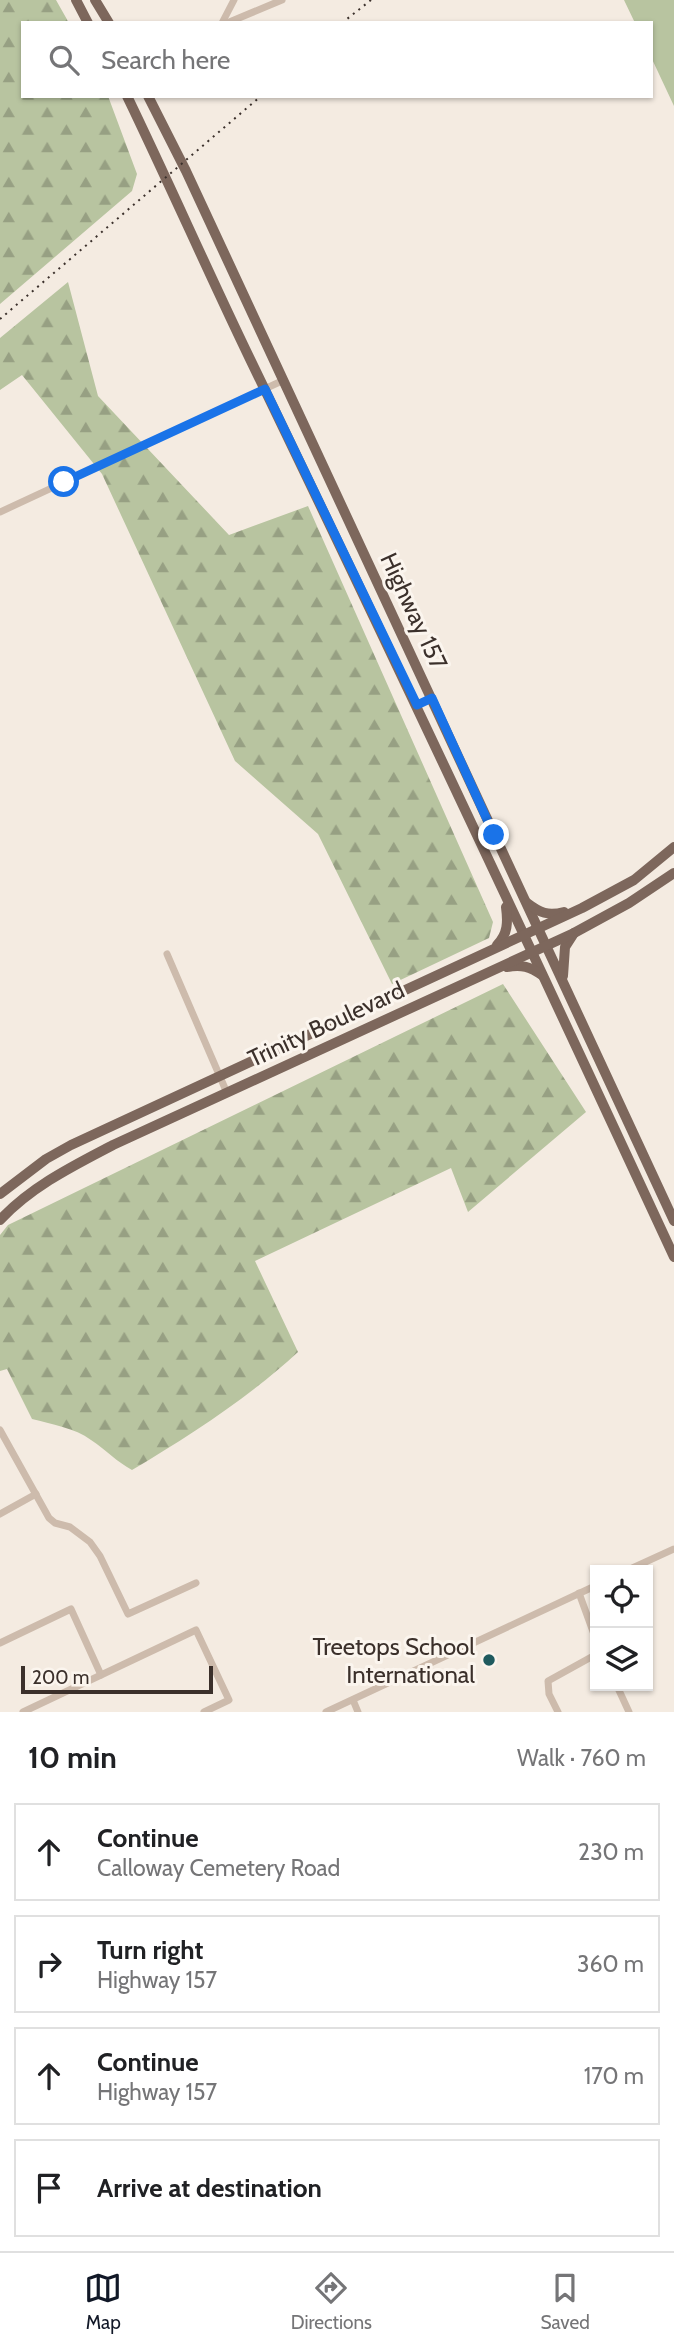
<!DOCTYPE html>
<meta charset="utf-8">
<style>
:root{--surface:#fff;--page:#f2f2f2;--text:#202124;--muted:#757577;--line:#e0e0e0;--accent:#111827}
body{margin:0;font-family:Cabin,sans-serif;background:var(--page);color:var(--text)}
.controls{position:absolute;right:21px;bottom:21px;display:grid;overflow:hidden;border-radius:0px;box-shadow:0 2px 5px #0004}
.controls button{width:63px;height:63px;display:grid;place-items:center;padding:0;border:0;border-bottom:2px solid var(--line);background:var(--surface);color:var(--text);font:35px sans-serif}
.scale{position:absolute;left:21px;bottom:18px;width:192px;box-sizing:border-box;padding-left:7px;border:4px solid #3b302b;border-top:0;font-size:19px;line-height:24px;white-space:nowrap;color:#3b302b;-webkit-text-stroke:5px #fbf5ee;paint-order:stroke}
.stop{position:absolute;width:21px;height:21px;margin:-16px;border:5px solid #1a73e8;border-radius:50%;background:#fff}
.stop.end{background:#1a73e8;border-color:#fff;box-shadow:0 2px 7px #0008}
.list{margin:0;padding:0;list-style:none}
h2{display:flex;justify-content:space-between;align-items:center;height:91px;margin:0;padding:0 28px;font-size:30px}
h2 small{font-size:23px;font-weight:400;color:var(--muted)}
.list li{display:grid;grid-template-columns:46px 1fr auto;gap:21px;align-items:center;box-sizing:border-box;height:98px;margin:0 14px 14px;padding:0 14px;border:2px solid var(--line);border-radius:0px}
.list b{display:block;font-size:26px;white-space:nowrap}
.list p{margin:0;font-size:23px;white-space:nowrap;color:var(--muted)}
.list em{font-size:23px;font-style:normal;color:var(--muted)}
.icon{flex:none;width:38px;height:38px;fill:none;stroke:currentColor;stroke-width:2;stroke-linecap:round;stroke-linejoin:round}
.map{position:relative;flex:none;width:674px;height:1712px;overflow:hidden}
.search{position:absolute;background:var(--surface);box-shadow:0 2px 5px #0004;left:21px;right:21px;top:21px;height:77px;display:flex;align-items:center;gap:18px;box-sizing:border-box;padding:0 24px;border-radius:0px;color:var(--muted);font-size:26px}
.sheet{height:539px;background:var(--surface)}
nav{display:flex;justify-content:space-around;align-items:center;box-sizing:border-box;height:98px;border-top:2px solid var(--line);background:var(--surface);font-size:19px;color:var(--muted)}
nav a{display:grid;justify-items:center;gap:4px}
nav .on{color:var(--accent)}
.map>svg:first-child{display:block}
.green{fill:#b8c4a0}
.forest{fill:url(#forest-firs)}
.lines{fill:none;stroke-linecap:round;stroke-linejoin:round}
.minor{stroke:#cdbbac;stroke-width:7}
.major{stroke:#7d675c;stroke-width:10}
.rail{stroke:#3b302b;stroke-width:2;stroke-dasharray:2 5;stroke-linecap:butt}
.route{stroke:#1a73e8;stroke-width:9}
.poi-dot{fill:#1f5a5e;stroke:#fbf5ee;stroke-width:2.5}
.labels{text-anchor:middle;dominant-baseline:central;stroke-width:6;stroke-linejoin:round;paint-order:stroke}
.street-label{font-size:24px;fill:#3b302b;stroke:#fbf5ee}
.poi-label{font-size:24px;fill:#3b302b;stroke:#fbf5ee;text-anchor:end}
</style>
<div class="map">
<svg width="674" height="1712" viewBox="0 0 674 1712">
<defs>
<pattern id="forest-firs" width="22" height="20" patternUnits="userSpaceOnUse" patternTransform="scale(1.75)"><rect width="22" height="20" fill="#b8c4a0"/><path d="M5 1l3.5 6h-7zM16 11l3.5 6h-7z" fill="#97a083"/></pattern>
</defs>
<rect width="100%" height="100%" fill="#f4ebe1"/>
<path class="green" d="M624 0H674V106L651 57V23H635Z"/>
<g class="forest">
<path d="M0 0H56L69 23H23V96H108L137 174 132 191 0 304Z"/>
<path d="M68 282 98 396 229 535 308 506 493 922 489 938 392 984 318 834 235 761 102 474 22 375 0 390V338Z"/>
<path d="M503 984 586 1112 468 1212 451 1168 255 1261 298 1352C248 1398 191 1435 132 1470 117 1462 106 1450 91 1440 75 1428 51 1424 32 1419L7 1369 0 1371V1235L8 1225Z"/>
</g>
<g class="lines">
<g class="minor">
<path d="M222 23 234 0"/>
<path d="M227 23 282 0"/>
<path d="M0 512 284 380"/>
<path d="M167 954 227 1093"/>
<path d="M0 1430 49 1518 55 1523 70 1527 90 1542 100 1556 128 1614 196 1583"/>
<path d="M0 1514 36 1494"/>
<path d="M628 1570 674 1549"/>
<path d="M579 1593 595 1637"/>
<path d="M0 1643 71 1609 101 1675"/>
<path d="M617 1686 629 1712"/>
<path d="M353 1700 358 1712"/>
<path d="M23 1712 196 1630 229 1700 204 1712"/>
<path d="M326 1712 595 1586"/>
<path d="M558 1712 549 1694 548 1681 595 1655"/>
</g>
<g class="major">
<path d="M76 0 88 23"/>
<path d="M95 0 109 23"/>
<path d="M127 96C169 183 208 272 250 359 394 657 535 957 674 1257"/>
<path d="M148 96 186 171 674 1221"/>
<path d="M527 903C540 913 548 916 564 912"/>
<path d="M497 945C508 934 508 922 506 907"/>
<path d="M507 967C522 964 530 967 542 975"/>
<path d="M563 976 565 947 574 933"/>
<path d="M0 1194 46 1159 71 1145 582 908 634 880 674 847"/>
<path d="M0 1220C32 1186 73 1166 113 1145L574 933 629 903 674 873"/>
</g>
<g class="rail">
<path d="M342 23 371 0"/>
<path d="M0 319 261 96"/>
</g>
</g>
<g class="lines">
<path class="route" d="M64 482 265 389 417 705 432 698 494 835"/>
</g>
<circle class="poi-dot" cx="489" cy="1660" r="7"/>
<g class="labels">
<g class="street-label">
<text transform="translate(414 611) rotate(65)">Highway 157</text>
<text transform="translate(326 1024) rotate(-25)">Trinity Boulevard</text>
</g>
<g class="poi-label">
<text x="475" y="1646">Treetops School<tspan x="475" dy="28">International</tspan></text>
</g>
</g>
</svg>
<div class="controls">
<button><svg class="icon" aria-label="locate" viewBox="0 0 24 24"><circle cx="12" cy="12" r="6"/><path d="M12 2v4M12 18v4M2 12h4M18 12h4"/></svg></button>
<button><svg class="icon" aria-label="layers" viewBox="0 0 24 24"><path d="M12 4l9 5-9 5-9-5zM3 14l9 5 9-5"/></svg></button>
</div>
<div class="scale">200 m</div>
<div class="stop" style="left:64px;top:482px"></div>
<div class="stop end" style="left:494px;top:835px"></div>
<div class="search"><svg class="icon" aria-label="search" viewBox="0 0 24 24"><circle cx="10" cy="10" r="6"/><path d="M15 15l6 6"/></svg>Search here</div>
</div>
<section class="sheet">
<h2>10 min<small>Walk · 760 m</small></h2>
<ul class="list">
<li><svg class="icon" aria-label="ahead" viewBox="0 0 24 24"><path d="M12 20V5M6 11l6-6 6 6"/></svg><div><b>Continue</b><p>Calloway Cemetery Road</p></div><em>230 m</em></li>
<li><svg class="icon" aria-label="right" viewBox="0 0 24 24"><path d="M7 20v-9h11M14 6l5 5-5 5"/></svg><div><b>Turn right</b><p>Highway 157</p></div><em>360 m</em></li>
<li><svg class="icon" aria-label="ahead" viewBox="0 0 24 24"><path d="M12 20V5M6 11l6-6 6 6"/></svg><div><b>Continue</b><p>Highway 157</p></div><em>170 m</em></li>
<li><svg class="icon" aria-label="arrive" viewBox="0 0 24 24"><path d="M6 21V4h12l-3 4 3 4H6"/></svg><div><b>Arrive at destination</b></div></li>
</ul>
</section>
<nav>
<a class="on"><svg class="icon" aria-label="map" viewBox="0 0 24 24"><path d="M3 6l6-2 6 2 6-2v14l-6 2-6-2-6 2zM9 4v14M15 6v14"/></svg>Map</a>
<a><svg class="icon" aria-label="directions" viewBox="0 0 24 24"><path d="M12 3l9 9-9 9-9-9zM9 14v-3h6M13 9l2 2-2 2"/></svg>Directions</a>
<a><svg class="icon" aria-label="saved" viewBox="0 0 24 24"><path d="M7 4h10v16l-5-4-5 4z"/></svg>Saved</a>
</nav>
